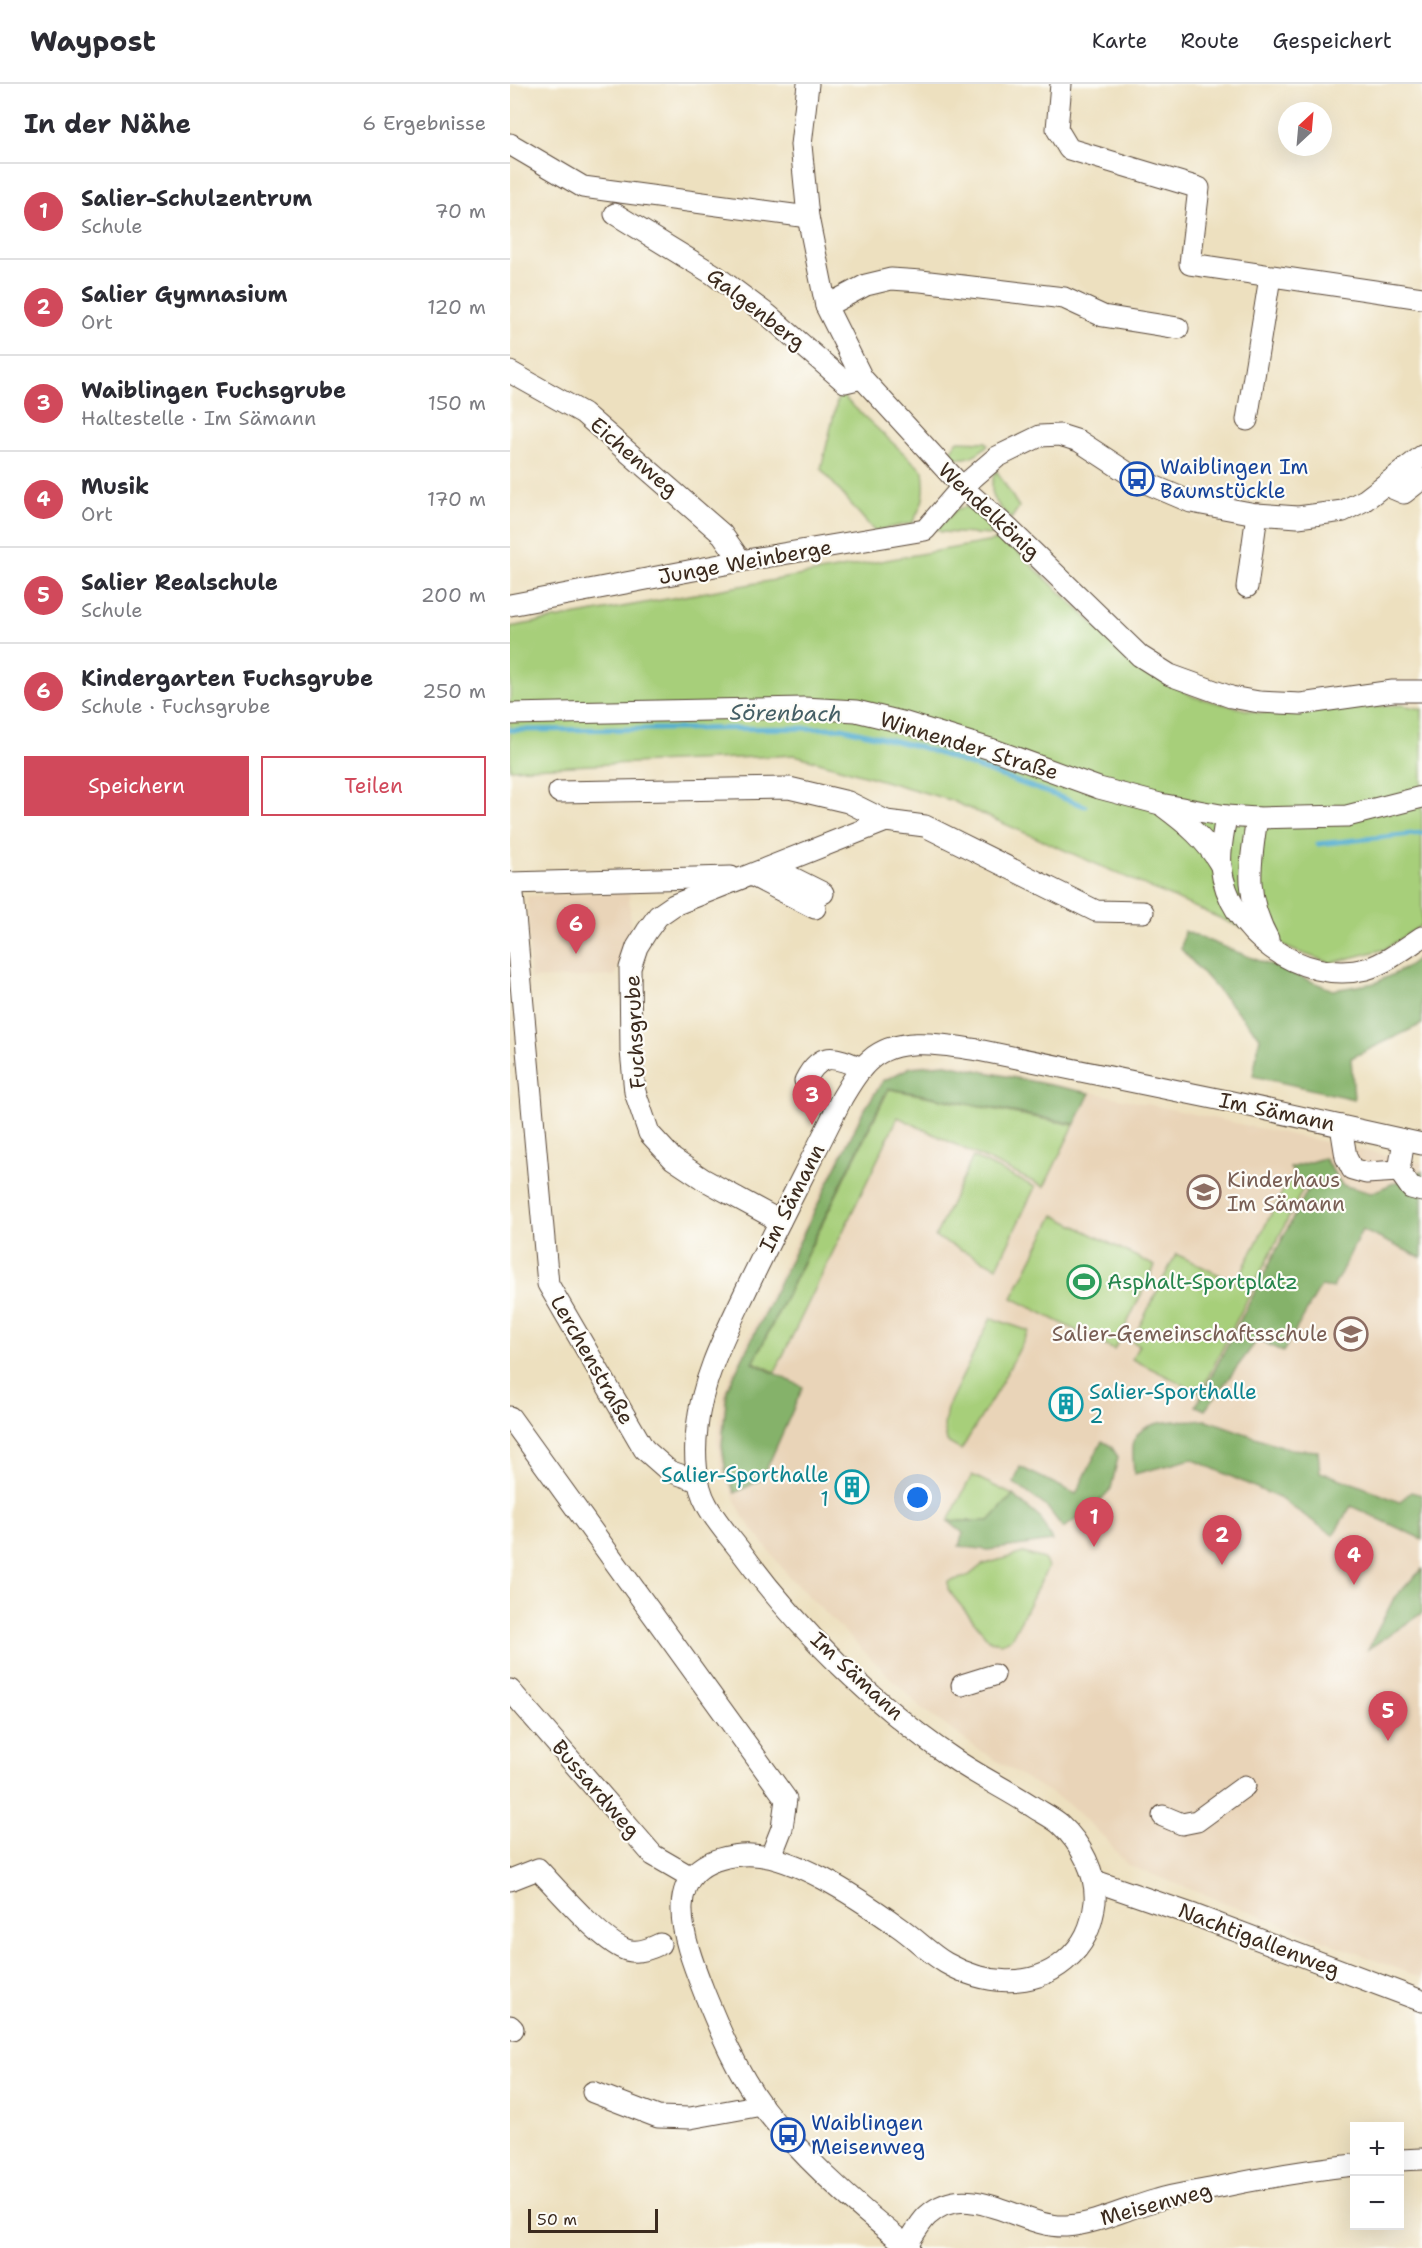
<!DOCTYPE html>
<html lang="de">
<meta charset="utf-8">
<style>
:root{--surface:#fff;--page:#f7f7f7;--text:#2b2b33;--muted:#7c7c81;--line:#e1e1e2;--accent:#d1495b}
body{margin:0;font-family:"Shantell Sans",sans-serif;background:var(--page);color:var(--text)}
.controls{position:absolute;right:18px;bottom:18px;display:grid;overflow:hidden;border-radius:0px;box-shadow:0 6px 24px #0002}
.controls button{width:54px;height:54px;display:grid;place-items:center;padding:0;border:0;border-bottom:2px solid var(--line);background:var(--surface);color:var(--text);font:30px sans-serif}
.compass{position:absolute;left:768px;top:18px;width:54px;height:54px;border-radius:50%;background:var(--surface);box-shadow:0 6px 24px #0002;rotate:26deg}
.scale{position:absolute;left:18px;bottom:15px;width:130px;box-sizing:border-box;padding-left:6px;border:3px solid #3b2a1e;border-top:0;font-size:16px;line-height:21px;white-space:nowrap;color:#3b2a1e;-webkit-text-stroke:4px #fdfcf7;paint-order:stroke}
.you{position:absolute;left:408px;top:1414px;width:21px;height:21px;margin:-15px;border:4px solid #fff;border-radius:50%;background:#1a73e8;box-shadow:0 0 0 9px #1a73e833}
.badge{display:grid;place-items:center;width:39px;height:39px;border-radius:50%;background:var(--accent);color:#fff;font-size:20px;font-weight:700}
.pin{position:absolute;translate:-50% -50px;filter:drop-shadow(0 2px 3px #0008)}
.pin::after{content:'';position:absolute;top:32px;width:21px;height:18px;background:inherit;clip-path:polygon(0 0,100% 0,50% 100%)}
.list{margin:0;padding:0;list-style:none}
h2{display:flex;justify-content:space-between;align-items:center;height:78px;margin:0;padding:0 24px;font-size:26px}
h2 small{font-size:20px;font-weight:400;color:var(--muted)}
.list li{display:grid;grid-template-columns:39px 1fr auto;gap:18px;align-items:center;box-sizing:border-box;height:96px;padding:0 24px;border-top:2px solid var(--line)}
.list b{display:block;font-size:22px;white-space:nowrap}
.list p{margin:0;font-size:20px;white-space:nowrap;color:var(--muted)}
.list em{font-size:20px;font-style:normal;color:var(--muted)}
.actions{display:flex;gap:12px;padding:18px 24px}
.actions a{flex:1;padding:14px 0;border:2px solid var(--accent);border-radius:0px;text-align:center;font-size:21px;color:var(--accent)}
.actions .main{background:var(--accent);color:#fff}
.map{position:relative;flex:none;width:912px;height:2164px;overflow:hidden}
header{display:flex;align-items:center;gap:36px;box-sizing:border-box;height:84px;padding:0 30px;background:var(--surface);border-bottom:2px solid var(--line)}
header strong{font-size:28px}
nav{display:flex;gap:33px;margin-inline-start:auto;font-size:21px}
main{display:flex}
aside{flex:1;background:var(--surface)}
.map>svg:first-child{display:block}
.built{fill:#e9d4b8}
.green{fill:#a7cf7a;stroke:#717c4c;stroke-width:1.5}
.forest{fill:#85b26a;stroke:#606e44;stroke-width:1.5}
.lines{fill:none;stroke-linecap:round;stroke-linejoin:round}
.stream{stroke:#54afd2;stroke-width:5}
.minor-casing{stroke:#564536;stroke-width:23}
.minor{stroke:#fff;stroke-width:21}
.labels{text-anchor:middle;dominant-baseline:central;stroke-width:4.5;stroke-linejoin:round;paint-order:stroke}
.street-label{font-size:21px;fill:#3b2a1e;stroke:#fdfcf7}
.transit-label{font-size:21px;fill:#164399;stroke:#fdfcf7;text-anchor:start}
.education-label{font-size:21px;fill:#785e54;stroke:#fdfcf7;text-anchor:start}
.leisure-label{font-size:21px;fill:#27864d;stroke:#fdfcf7;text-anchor:start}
.culture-label{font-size:21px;fill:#0d838f;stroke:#fdfcf7;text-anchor:start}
.water-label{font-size:22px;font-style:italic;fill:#455f66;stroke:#fdfcf7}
</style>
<header>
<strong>Waypost</strong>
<nav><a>Karte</a><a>Route</a><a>Gespeichert</a></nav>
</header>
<main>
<aside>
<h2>In der Nähe<small>6 Ergebnisse</small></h2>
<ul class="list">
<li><span class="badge">1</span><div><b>Salier-Schulzentrum</b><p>Schule</p></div><em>70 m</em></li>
<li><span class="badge">2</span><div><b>Salier Gymnasium</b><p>Ort</p></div><em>120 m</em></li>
<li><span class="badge">3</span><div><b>Waiblingen Fuchsgrube</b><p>Haltestelle · Im Sämann</p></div><em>150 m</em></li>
<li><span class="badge">4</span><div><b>Musik</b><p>Ort</p></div><em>170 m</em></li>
<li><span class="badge">5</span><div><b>Salier Realschule</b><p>Schule</p></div><em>200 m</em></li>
<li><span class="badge">6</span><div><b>Kindergarten Fuchsgrube</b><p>Schule · Fuchsgrube</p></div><em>250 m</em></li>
</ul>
<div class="actions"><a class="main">Speichern</a><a>Teilen</a></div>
</aside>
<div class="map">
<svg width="912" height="2164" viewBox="0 0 912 2164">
<rect width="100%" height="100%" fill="#fdfcf7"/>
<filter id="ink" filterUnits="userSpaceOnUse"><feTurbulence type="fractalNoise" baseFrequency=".0167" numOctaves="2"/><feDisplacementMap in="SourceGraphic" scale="12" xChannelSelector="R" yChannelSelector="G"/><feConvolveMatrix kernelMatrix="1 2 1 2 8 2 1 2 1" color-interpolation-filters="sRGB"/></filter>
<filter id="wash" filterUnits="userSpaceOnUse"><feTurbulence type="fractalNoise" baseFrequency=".008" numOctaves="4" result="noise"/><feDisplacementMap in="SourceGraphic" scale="24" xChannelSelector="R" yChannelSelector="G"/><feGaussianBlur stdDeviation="1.35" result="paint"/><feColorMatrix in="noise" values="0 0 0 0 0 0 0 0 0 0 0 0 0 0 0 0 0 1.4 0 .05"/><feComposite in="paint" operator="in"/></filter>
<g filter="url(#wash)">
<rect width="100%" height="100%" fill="#ede0bf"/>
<g class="built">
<path d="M119 808 121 848 105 892 20 895 17 812Z"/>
<path d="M437 977 912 1079V1894L617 1781 596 1755 560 1721 469 1666 410 1623 280 1494 233 1433 212 1388 207 1357 214 1306 236 1256 351 1025 371 995 400 980Z"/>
</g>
<g class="green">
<path d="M329 309 413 387C416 410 414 419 402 439L364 447 311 385Z"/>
<path d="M447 357 476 358 478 361C466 372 454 378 439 372Z"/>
<path d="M486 386 509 423 501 435C485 420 476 408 486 386Z"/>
<path d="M456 423 466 426 488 448 482 451 431 448 427 445 447 425Z"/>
<path d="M494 455 625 579 684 613 750 629 892 621 912 625V841L875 865 821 879 785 867 440 716 285 671 0 685V543Z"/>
<path d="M379 1005 564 1041 534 1103 388 1033 265 1288 244 1278Z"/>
<path d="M463 1073 525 1103 487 1183 425 1153Z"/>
<path d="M778 1097 793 1105 690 1309 622 1275 629 1261 622 1257 666 1170 726 1199Z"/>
<path d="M544 1131 645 1182 604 1266 502 1214Z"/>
<path d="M481 1234 519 1247 487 1307 451 1366 437 1358 434 1342 437 1324Z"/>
<path d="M462 1391 503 1411 479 1437H438Z"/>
<path d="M513 1469 534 1475 538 1483 501 1555 491 1559 480 1557 443 1512 438 1505V1497L457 1493 472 1481Z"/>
</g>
<g class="forest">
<path d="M674 847 823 906 865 899 894 885 912 871V940L841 974 844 1015 743 992 750 953 671 865Z"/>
<path d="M436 980 580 1009 565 1040 378 1004 243 1279 293 1303 252 1395 225 1409 216 1389 212 1361 217 1306 353 1028 373 997 401 983Z"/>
<path d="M814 1074 832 1101 861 1109 912 1087V1174L852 1146 823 1204 811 1202 773 1268 748 1255 695 1326 686 1322 797 1107 780 1084Z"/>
<path d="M697 1336 779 1365 808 1367 810 1388 848 1401 889 1418 901 1408 912 1411V1455L841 1422 823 1451 769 1414 682 1375 624 1390C624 1380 621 1365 624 1357 632 1333 677 1337 697 1336Z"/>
<path d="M592 1357 601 1362 608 1373 601 1405 580 1427 553 1444 537 1423 504 1399 510 1383 566 1410Z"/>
<path d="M503 1411 531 1435 542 1457 478 1466 449 1462 453 1449 438 1437H479Z"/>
<path d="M912 1485V1529L858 1565 884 1514Z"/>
</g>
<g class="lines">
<g class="stream">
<path d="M0 646 332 644 410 663 575 722"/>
<path d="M808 760 912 749"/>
</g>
</g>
</g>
<g filter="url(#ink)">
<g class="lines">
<defs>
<g id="minor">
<path d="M298 0 291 61 298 133 316 222 352 294 452 403 498 444 630 572 660 591 721 613 749 618 791 620 883 607H912"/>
<path d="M551 0 547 45 559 65 689 104 680 180 912 214"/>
<path d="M0 60 73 103 298 133"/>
<path d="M105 130 203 190 258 231 335 298 352 294"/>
<path d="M316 222 356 201 381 195 411 197 554 214 593 232 668 244"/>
<path d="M0 288 73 329 212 450 231 477"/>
<path d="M737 336 760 193"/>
<path d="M875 401 894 409 912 395"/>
<path d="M737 503 747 430"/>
<path d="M0 521 231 477 415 446 452 403 487 373 530 352 550 351 569 357 627 395 681 418 746 430 788 433 833 427 855 416 912 372"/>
<path d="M0 630 294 624 346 627 396 639 487 667 589 704 650 720 716 732 747 734 837 732 912 713"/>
<path d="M49 708 279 704 338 718 376 737"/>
<path d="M654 723C677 740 696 756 710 780"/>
<path d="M716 732C714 747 709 766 711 782 718 848 791 901 856 885 876 879 894 865 912 853"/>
<path d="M747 734C740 782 734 810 758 855"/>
<path d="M261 783 313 809"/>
<path d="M241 791 305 824"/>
<path d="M0 799 221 793"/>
<path d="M2 799 38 1200 134 1365 159 1387 188 1397"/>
<path d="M295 997C310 967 324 972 351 984"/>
<path d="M831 1042 836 1073 842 1085 856 1089 889 1087"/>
<path d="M894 1056 889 1087 901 1104 912 1107"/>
<path d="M270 1137 193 1095 163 1075 139 1049 125 1008 121 967 120 884 127 863 137 847 148 832 164 821 376 737 415 742 586 827 633 828"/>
<path d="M0 1333 276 1715 272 1744 261 1772"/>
<path d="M452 1601 484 1591"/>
<path d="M0 1606 143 1771 181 1793"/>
<path d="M653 1732 672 1740 687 1737 735 1702"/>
<path d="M0 1796 28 1785C47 1805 91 1856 114 1865 125 1870 140 1865 150 1860"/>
<path d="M585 1797 684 1831 912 1917"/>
<path d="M0 1942 3 1945"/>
<path d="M83 2008 148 2033 180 2034 252 2021"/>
<path d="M890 2076 912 2075"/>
<path d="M396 2162C403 2152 409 2140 417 2132 459 2093 510 2144 556 2142 587 2140 617 2124 647 2116 666 2110 686 2108 705 2104 752 2094 797 2086 844 2081"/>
<path d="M400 2164C346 2122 294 2076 252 2022 227 1988 210 1947 194 1908 173 1855 144 1779 231 1771 279 1766 351 1816 389 1843 405 1854 419 1869 436 1879 473 1900 520 1906 555 1877 574 1861 582 1843 585 1818 587 1790 571 1759 550 1740 543 1734 533 1729 525 1724 498 1706 468 1692 441 1673 363 1620 288 1545 232 1469 220 1453 206 1438 197 1421 185 1400 184 1368 187 1344 192 1292 218 1245 240 1198 270 1136 302 1075 332 1014 340 1001 348 986 360 976 388 951 434 961 468 966L722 1018 912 1060"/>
</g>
</defs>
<use href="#minor" class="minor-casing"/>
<use href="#minor" class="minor"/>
</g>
</g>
<defs>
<symbol id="bus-ring" viewBox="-11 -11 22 22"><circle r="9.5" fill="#fdfcf7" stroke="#1a4fb4" stroke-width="1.5"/><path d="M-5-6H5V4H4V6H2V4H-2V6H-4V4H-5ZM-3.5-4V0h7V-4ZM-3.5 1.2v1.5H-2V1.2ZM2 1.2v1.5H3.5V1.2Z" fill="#1a4fb4"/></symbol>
<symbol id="school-ring" viewBox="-11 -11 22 22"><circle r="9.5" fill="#fdfcf7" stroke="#8d6e63" stroke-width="1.5"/><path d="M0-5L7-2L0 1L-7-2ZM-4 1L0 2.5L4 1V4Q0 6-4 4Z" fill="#8d6e63"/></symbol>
<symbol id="stadium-ring" viewBox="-11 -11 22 22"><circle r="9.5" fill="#fdfcf7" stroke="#2e9e5b" stroke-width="1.5"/><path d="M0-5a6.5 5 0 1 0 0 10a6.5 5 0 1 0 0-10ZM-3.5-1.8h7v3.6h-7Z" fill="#2e9e5b"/></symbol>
<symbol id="building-ring" viewBox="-11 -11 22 22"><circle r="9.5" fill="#fdfcf7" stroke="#0f9aa8" stroke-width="1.5"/><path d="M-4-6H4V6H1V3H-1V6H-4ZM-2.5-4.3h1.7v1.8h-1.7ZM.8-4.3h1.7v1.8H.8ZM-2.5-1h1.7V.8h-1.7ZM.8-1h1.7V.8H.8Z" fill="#0f9aa8"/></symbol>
</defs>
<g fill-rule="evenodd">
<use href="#bus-ring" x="608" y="376" width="38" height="38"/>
<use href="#school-ring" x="675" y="1089" width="38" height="38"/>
<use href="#stadium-ring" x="555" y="1179" width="38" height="38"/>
<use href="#school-ring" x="822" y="1231" width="38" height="38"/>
<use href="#building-ring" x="537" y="1301" width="38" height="38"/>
<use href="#building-ring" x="323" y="1384" width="38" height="38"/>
<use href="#bus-ring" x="259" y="2032" width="38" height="38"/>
</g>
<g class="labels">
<g class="street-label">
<text transform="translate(246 225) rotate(38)">Galgenberg</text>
<text transform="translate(124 373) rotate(41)">Eichenweg</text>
<text transform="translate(479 427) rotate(43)">Wendelkönig</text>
<text transform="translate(235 478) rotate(-10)">Junge Weinberge</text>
<text transform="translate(459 662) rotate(17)">Winnender Straße</text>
<text transform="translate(125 948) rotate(-93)">Fuchsgrube</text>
<text transform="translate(767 1028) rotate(12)">Im Sämann</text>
<text transform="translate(282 1114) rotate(-63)">Im Sämann</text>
<text transform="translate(82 1276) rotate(60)">Lerchenstraße</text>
<text transform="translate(347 1592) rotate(43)">Im Sämann</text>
<text transform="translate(86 1705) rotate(49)">Bussardweg</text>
<text transform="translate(749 1856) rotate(21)">Nachtigallenweg</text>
<text transform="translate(646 2120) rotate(-15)">Meisenweg</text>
</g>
<g class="transit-label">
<text x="650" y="383">Waiblingen Im<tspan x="650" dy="24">Baumstückle</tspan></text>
<text x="301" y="2039">Waiblingen<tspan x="301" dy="24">Meisenweg</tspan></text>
</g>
<g class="education-label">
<text x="717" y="1096">Kinderhaus<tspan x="717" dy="24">Im Sämann</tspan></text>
<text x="818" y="1250" text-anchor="end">Salier-Gemeinschaftsschule</text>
</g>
<g class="leisure-label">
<text x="597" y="1198">Asphalt-Sportplatz</text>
</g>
<g class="culture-label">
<text x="579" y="1308">Salier-Sporthalle<tspan x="579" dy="24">2</tspan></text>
<text x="319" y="1391" text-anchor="end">Salier-Sporthalle<tspan x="319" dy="24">1</tspan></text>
</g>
<g class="water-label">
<text transform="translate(276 629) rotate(1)">Sörenbach</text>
</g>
</g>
</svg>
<div class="controls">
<button>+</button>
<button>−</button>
</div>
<svg class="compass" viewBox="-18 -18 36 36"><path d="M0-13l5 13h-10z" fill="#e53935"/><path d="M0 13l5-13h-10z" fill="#7c7c81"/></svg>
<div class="scale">50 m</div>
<div class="you"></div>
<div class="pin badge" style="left:584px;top:1463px">1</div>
<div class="pin badge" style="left:712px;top:1481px">2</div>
<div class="pin badge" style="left:302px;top:1041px">3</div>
<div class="pin badge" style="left:844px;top:1501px">4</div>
<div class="pin badge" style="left:878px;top:1657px">5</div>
<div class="pin badge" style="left:66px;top:870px">6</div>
</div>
</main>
